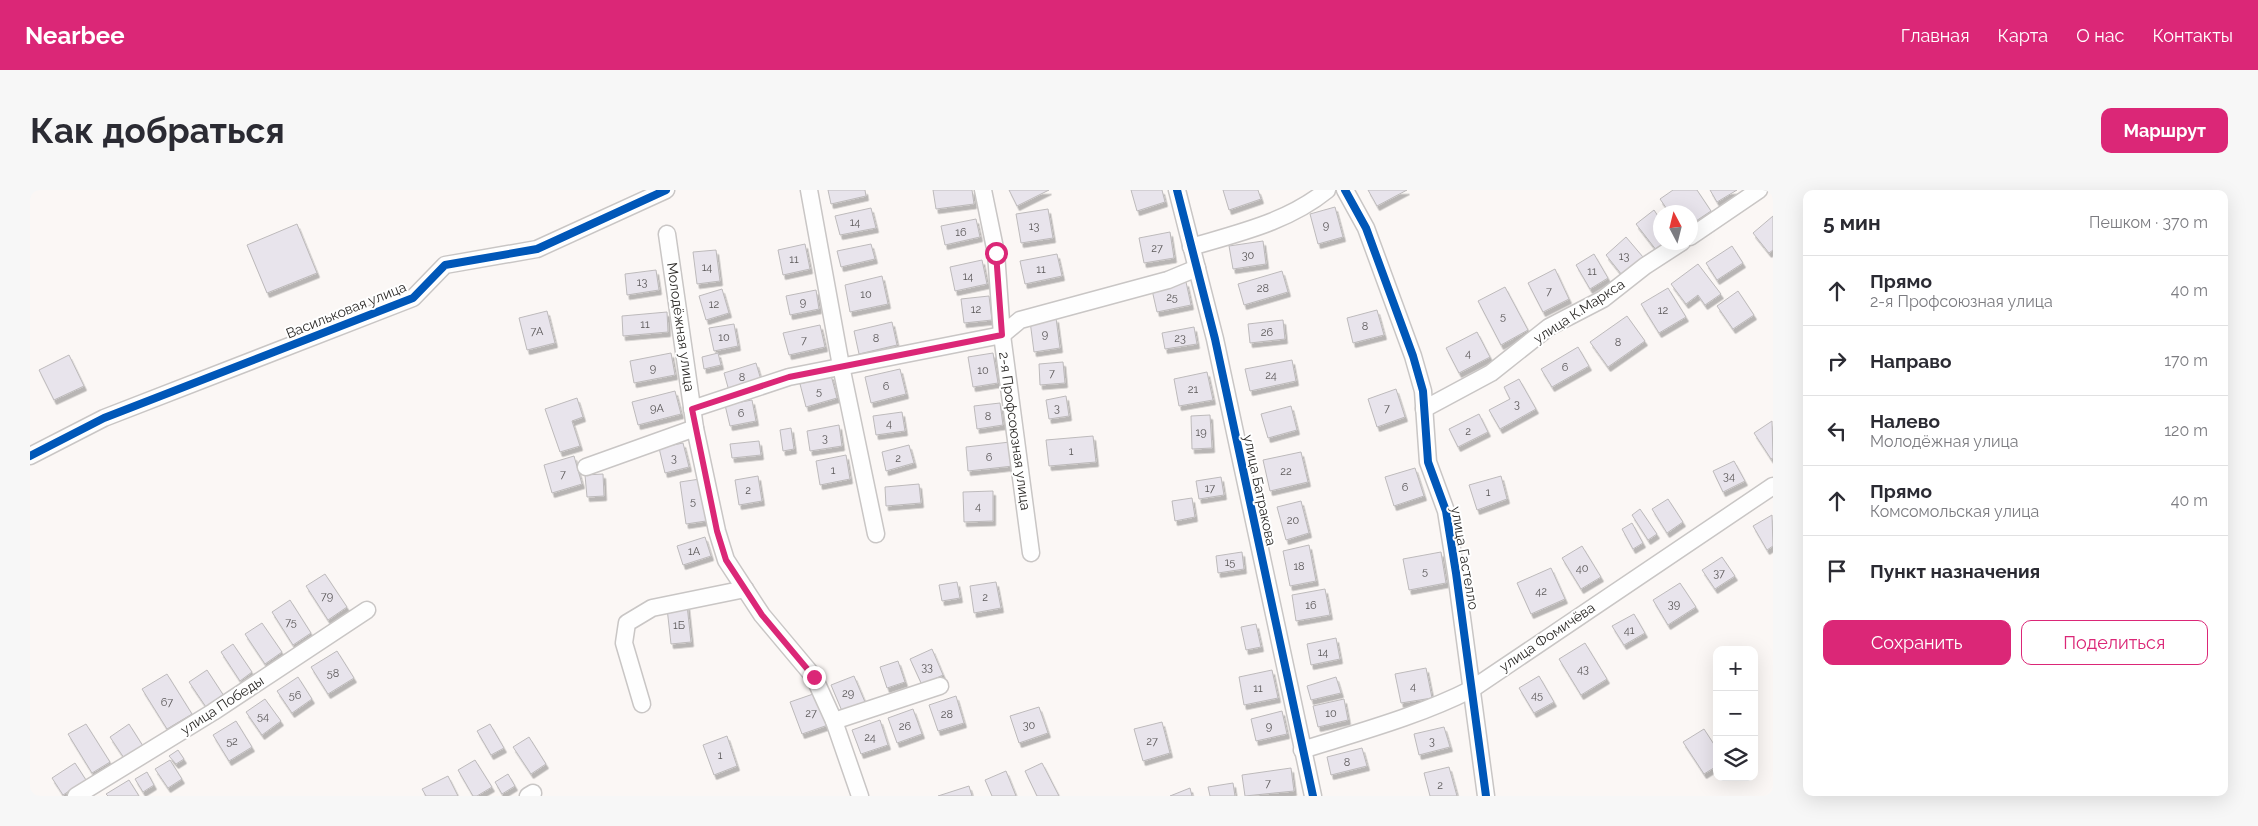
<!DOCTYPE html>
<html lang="ru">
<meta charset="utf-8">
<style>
:root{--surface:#fff;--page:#f7f7f7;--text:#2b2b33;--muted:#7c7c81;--line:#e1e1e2;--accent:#db2777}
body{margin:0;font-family:Raleway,sans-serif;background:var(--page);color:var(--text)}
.controls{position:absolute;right:15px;bottom:15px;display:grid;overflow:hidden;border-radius:10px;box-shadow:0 5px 20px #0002}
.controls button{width:45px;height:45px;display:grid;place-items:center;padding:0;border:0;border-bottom:1px solid var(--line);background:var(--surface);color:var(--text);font:25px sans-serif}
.compass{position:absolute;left:1623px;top:15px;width:45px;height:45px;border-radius:50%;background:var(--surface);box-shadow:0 5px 20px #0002;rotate:353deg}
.stop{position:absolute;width:15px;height:15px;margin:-11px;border:4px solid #db2777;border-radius:50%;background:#fff}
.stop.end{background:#db2777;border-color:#fff;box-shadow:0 1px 5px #0008}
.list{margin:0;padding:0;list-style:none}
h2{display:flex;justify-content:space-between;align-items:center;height:65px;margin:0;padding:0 20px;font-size:21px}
h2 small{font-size:16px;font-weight:400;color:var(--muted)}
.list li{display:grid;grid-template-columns:32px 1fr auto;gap:15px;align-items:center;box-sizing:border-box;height:70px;padding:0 20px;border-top:1px solid var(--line)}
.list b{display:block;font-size:19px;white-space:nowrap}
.list p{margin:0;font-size:16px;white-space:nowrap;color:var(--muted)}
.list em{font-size:16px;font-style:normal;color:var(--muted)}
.actions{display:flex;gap:10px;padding:15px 20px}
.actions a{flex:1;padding:11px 0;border:1px solid var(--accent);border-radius:10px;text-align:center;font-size:18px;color:var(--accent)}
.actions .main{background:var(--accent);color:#fff}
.icon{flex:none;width:28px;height:28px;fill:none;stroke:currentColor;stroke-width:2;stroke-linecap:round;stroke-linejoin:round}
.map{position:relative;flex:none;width:1743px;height:606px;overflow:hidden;border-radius:10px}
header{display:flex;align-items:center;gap:30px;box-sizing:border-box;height:70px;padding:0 25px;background:var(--accent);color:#fff}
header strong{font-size:24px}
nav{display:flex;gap:28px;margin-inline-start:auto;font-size:18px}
.intro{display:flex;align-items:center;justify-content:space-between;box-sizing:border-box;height:120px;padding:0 30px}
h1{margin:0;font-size:35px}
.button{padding:12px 22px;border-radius:10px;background:var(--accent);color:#fff;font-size:18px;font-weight:700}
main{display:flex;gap:30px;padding:0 30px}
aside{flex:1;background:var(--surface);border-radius:10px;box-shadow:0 5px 20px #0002}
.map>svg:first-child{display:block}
.building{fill:#e8e4ec;stroke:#bdbabb;filter:url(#shadow)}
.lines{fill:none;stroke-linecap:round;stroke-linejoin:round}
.minor-casing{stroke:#c9c6c5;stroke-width:19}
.minor{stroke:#fefefe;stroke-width:16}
.cycleway-casing{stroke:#fff;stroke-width:11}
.cycleway{stroke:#0057b8;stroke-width:8}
.route{stroke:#db2777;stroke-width:6}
.labels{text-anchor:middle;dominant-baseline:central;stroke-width:4;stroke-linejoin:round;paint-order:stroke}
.number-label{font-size:11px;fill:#5b5859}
.street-label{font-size:14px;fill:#2c2a28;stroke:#fff}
</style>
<header>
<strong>Nearbee</strong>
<nav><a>Главная</a><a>Карта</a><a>О нас</a><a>Контакты</a></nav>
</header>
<div class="intro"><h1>Как добраться</h1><a class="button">Маршрут</a></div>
<main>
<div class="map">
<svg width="1743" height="606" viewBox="0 0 1743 606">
<defs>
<filter id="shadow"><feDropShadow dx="2.5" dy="4.5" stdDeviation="0" flood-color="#0004"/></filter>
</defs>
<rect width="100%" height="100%" fill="#fbf7f5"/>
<g class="building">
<path d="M798 0H835L836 6 801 14Z"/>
<path d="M903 0H942L944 14 906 19Z"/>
<path d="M979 0H1019L987 16Z"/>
<path d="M1101 0H1132L1135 12 1107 21Z"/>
<path d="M1193 0H1228L1231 9 1199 20Z"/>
<path d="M1338 0H1377L1347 16Z"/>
<path d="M1643 0H1667L1681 21 1660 35V22H1639L1630 9Z"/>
<path d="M1680 0H1707L1687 12Z"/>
<path d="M1305 17 1313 47 1288 54 1280 24Z"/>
<path d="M841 18 846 38 810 45 805 26Z"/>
<path d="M1018 19 1023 48 991 53 986 24Z"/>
<path d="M1624 20 1630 29V52H1638L1627 61 1606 34Z"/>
<path d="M1743 26V60L1739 63 1723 43Z"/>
<path d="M946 29 950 47 915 55 911 36Z"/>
<path d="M267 34 287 83 237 103 217 55Z"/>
<path d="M1140 42 1144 68 1114 73 1109 48Z"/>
<path d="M1596 47 1613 67 1592 85 1576 65Z"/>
<path d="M1233 51 1236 74 1203 79 1199 56Z"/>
<path d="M775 54 780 79 753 85 748 60Z"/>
<path d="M841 54 845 69 811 77 807 61Z"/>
<path d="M1702 56 1713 73 1687 90 1676 73Z"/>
<path d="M686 60 690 91 667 94 663 62Z"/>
<path d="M1027 64 1032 86 995 94 990 71Z"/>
<path d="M1564 64 1578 88 1560 99 1546 75Z"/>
<path d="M952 70 957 94 925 101 920 77Z"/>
<path d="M1668 74 1691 104 1675 115 1668 105 1656 114 1641 94Z"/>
<path d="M1525 79 1539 109 1513 122 1498 93Z"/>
<path d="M626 80 629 100 597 105 595 84Z"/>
<path d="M1252 81 1258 102 1214 115 1208 94Z"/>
<path d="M852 86 858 114 820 122 815 95Z"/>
<path d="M1156 92 1161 115 1127 122 1122 100Z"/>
<path d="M1475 97 1498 140 1471 155 1448 111Z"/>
<path d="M1638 98 1656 127 1629 143 1611 114Z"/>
<path d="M692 99 699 123 676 130 669 106Z"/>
<path d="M786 100 789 119 760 125 756 106Z"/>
<path d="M1708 101 1724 125 1703 139 1687 116Z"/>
<path d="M959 106 962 130 934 133 931 109Z"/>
<path d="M1347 120 1354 145 1323 153 1317 128Z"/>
<path d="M517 121 525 153 497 160 489 128Z"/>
<path d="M637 122 638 142 593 146 592 126Z"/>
<path d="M1597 126 1615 151 1578 177 1560 152Z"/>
<path d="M1026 128 1030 158 1004 162 1000 131Z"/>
<path d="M1253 130 1255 149 1220 153 1218 134Z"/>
<path d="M862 132 867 155 829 164 824 141Z"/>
<path d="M704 134 708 156 684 161 679 138Z"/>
<path d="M790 135 795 157 759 165 753 143Z"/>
<path d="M1164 137 1167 154 1135 159 1132 143Z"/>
<path d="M1447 142 1460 167 1429 183 1416 158Z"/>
<path d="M1548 157 1559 176 1522 197 1511 179Z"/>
<path d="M641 163 645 185 604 193 600 171Z"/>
<path d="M688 163 691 175 674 179 672 167Z"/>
<path d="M963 163 968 193 943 197 938 167Z"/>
<path d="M39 165 54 196 24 210 9 180Z"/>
<path d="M1262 170 1266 191 1220 201 1215 179Z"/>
<path d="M1033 172 1035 193 1010 195 1009 174Z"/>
<path d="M726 173 731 190 699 201 694 183Z"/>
<path d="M870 179 876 204 841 213 835 187Z"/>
<path d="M1177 182 1183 210 1149 216 1144 189Z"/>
<path d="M801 185 807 208 776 217 770 194Z"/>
<path d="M1489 189 1506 219 1470 239 1459 220 1480 209 1474 197Z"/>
<path d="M1366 199 1375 227 1347 237 1338 209Z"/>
<path d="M645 201 651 224 608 235 602 212Z"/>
<path d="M1036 206 1039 226 1019 229 1016 210Z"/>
<path d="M547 208 553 227 542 231 550 256 530 262 515 219Z"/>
<path d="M722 210 726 231 700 236 695 215Z"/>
<path d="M970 213 973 235 947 239 944 216Z"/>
<path d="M1261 216 1267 240 1238 248 1231 224Z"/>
<path d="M872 222 875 241 846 245 843 226Z"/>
<path d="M1449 224 1458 242 1428 257 1419 239Z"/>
<path d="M1180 225 1182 258 1162 259 1161 226Z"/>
<path d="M1742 231 1743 268 1741 269 1724 243Z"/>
<path d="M809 235 812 256 780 261 777 241Z"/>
<path d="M761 238 764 259 753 261 750 240Z"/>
<path d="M1063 246 1066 272 1019 276 1016 250Z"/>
<path d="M729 251 731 265 702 268 700 254Z"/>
<path d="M980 252 983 276 938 281 936 257Z"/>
<path d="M653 253 659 277 635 283 629 258Z"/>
<path d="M879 255 884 273 856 281 852 262Z"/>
<path d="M1271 262 1278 292 1240 301 1233 270Z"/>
<path d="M816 265 820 289 790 295 786 271Z"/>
<path d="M544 266 552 294 522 303 514 275Z"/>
<path d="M1704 271 1715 291 1693 302 1683 281Z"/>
<path d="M1385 278 1394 306 1364 316 1355 287Z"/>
<path d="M573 284 574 306 557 307 555 285Z"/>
<path d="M728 286 732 311 709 315 705 290Z"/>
<path d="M1471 286 1477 309 1447 320 1439 295Z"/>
<path d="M1191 287 1194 305 1169 309 1166 291Z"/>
<path d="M670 289 676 331 656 334 650 292Z"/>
<path d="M889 294 891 313 856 316 855 297Z"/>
<path d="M963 301V331L934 332 933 302Z"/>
<path d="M1162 308 1165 327 1145 331 1142 311Z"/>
<path d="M1638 309 1653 332 1637 343 1622 319Z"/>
<path d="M1271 311 1279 343 1256 350 1247 317Z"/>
<path d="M1610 319 1627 344 1618 350 1602 325Z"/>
<path d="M1742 325 1743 356 1737 360 1723 336Z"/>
<path d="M1602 333 1613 353 1603 359 1592 339Z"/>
<path d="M675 347 681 366 653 375 647 356Z"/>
<path d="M1279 355 1286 391 1260 396 1253 361Z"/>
<path d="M1552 356 1571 387 1551 399 1532 368Z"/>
<path d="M1212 362 1214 379 1188 383 1186 366Z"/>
<path d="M1411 362 1416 393 1379 400 1373 369Z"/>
<path d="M1692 367 1705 386 1685 399 1672 380Z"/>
<path d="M1521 378 1535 409 1501 424 1487 393Z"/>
<path d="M295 384 317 417 298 430 276 396Z"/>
<path d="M927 392 930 408 912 411 909 395Z"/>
<path d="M966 392 971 418 944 423 940 396Z"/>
<path d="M1650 393 1666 417 1638 435 1623 410Z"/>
<path d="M1295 399 1300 425 1266 431 1262 405Z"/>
<path d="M260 410 281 443 263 455 242 422Z"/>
<path d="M657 415 661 452 641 454 637 418Z"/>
<path d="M1604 424 1615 443 1594 455 1582 436Z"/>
<path d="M232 433 252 462 235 474 215 444Z"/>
<path d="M1226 434 1231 457 1216 460 1211 437Z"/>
<path d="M1306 448 1310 469 1281 475 1277 454Z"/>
<path d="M1555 453 1577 489 1551 505 1529 469Z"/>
<path d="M203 454 222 482 210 491 191 462Z"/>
<path d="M902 459 913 485 892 495 880 469Z"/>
<path d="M307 461 324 488 298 504 281 477Z"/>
<path d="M868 471 875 492 857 498 850 477Z"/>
<path d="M1396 478 1402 508 1371 513 1365 484Z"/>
<path d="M177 480 194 506 176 517 159 492Z"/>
<path d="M1242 480 1248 508 1214 515 1209 487Z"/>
<path d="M137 484 162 524 137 539 112 499Z"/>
<path d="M824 486 835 512 812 521 801 495Z"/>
<path d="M1509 486 1524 512 1504 523 1489 498Z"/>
<path d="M268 487 282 509 262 523 247 501Z"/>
<path d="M1306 487 1311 503 1281 510 1277 496Z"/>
<path d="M789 502 801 534 772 544 760 512Z"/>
<path d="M926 506 934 533 908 541 899 515Z"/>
<path d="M235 509 251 531 232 545 216 522Z"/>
<path d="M1314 509 1318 530 1288 537 1283 516Z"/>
<path d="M1009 517 1018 543 989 553 980 526Z"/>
<path d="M883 519 892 544 867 553 858 528Z"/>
<path d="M1252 521 1257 544 1226 551 1221 529Z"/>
<path d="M850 530 858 555 831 564 822 540Z"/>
<path d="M206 531 222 557 199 571 183 545Z"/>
<path d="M1132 532 1140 563 1113 571 1104 539Z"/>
<path d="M56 534 80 572 62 583 38 544Z"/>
<path d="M99 534 113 556 94 568 80 547Z"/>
<path d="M460 534 474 558 461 565 447 541Z"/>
<path d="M1414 537 1420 557 1389 565 1384 544Z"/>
<path d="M1674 539 1687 559V576L1674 584 1653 552Z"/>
<path d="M697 546 707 576 684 585 673 555Z"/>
<path d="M499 547 516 574 501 584 483 557Z"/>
<path d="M1332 558 1337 576 1301 585 1297 567Z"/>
<path d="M148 560 154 569 146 574 139 566Z"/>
<path d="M140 570 152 589 138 598 125 579Z"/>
<path d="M445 570 462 597 447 606H443L428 580Z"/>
<path d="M45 573 56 590 33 605 22 588Z"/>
<path d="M1012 573 1029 606H1007L995 581Z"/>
<path d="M1419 577 1427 606H1400L1394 583Z"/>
<path d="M1261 578 1264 601 1215 606 1212 585Z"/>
<path d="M976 581 986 606H962L955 590Z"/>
<path d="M117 582 124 595 113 602 105 589Z"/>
<path d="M478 584 485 596 472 604 465 592Z"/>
<path d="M418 586 428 606H396L392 599Z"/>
<path d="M99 590 109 606H78L76 604Z"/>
<path d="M1203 593 1205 606H1180L1178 597Z"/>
<path d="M939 596 942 606H908Z"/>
<path d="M1160 598 1162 606H1140Z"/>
</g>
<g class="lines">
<defs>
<g id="minor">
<path d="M779 0 811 176 846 344"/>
<path d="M953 0 966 63 972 145 1001 363"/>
<path d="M1147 0 1185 149 1283 606"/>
<path d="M1315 0 1336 38 1383 166 1393 201 1398 272 1416 321 1426 383 1456 606"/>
<path d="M637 44 665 238 687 341 696 370 732 425 784 487 804 531 830 606"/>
<path d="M1660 47 1729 0"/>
<path d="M1161 57C1208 43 1258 32 1297 0"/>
<path d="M662 219 759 187 972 145 990 130 1138 90 1167 78"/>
<path d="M1394 219 1461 183 1519 137 1573 109 1615 76 1652 52"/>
<path d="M0 266 74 228 383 108 415 75 507 59 636 0"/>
<path d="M556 277 665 238"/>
<path d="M612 514 594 453 597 433 622 418 715 399"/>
<path d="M804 531 910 496"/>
<path d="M1272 560C1329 542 1389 526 1442 499L1743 296"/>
<path d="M46 606 183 522 337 420"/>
<path d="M498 606 503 603"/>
</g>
</defs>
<use href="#minor" class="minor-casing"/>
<use href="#minor" class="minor"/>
<defs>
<g id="cycleway">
<path d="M1147 0 1185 149 1283 606"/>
<path d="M1315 0 1336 38 1383 166 1393 201 1398 272 1416 321 1426 383 1456 606"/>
<path d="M0 266 74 228 383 108 415 75 507 59 636 0"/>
</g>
</defs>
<use href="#cycleway" class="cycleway-casing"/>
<use href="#cycleway" class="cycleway"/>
</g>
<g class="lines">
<path class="route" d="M784 487 732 425 696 370 687 341 662 219 759 187 972 145 966 63"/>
</g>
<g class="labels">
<g class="number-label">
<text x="825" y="32">14</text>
<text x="1296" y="35">9</text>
<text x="1004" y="36">13</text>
<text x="931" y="42">16</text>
<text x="1127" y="58">27</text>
<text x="1218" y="65">30</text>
<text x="1594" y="66">13</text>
<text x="764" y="69">11</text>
<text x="677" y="77">14</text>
<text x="1011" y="79">11</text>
<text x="1562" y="81">11</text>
<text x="938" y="86">14</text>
<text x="612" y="92">13</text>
<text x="1233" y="98">28</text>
<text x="1519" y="101">7</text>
<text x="836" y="104">10</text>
<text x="1142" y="107">25</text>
<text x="773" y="112">9</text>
<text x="684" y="114">12</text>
<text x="946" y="119">12</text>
<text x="1633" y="120">12</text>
<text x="1473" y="126">5</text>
<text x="615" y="134">11</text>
<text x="1335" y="136">8</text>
<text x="507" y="141">7А</text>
<text x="1237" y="142">26</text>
<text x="1015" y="144">9</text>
<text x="694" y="147">10</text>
<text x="846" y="148">8</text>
<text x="1150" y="148">23</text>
<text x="774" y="150">7</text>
<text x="1588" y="152">8</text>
<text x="1438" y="163">4</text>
<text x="1535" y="177">6</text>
<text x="623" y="178">9</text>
<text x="953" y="180">10</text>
<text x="1022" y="183">7</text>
<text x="1241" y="185">24</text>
<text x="712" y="187">8</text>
<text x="856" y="196">6</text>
<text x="1163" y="199">21</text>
<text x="789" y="201">5</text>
<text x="1487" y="214">3</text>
<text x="627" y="218">9А</text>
<text x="1027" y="218">3</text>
<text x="1357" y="218">7</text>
<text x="711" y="223">6</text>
<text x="958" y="226">8</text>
<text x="859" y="233">4</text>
<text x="1438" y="241">2</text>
<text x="1171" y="242">19</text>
<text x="795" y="248">3</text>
<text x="1041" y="261">1</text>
<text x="959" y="267">6</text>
<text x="644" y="268">3</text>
<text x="868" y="268">2</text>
<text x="803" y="280">1</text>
<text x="1256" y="281">22</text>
<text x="533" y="284">7</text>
<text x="1699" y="286">34</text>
<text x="1375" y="297">6</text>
<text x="1180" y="298">17</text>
<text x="718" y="300">2</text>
<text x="1458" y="302">1</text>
<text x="663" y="311">5</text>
<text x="948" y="316">4</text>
<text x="1263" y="330">20</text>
<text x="664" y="361">1А</text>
<text x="1200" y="372">15</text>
<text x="1269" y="376">18</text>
<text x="1552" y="378">40</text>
<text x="1395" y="381">5</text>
<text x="1689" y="383">37</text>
<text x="1511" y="401">42</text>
<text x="297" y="406">79</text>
<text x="955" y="407">2</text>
<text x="1644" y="414">39</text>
<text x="1281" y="415">16</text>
<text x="261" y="432">75</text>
<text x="649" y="435">1Б</text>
<text x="1599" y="440">41</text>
<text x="1293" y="462">14</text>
<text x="897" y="477">33</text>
<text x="1553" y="479">43</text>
<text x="303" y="483">58</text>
<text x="1383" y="496">4</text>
<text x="1228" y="498">11</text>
<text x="818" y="503">29</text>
<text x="265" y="505">56</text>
<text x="1507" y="505">45</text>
<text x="137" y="512">67</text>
<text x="781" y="523">27</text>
<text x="1301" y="523">10</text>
<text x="917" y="524">28</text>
<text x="233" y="526">54</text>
<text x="999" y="535">30</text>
<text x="875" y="536">26</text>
<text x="1239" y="536">9</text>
<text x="840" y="547">24</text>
<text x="202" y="551">52</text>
<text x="1122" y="551">27</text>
<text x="1402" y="551">3</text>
<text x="690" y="565">1</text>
<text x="1317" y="572">8</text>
<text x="1238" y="593">7</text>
<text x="1410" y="595">2</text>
</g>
<g class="street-label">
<text transform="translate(316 120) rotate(-22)">Васильковая улица</text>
<text transform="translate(1549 121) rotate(-33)">улица К.Маркса</text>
<text transform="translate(651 137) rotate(82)">Молодёжная улица</text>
<text transform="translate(985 241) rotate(82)">2-я Профсоюзная улица</text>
<text transform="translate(1230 300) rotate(78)">улица Батракова</text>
<text transform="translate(1435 368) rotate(80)">улица Гастелло</text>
<text transform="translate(1517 447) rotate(-34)">улица Фомичёва</text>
<text transform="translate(192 515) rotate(-33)">улица Победы</text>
</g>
</g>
</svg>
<div class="controls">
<button>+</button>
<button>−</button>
<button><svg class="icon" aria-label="layers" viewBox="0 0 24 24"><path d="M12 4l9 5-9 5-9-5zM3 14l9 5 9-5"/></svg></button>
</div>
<svg class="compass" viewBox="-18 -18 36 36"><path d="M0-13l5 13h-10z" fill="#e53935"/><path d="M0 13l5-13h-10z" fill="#7c7c81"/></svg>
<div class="stop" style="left:966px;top:63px"></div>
<div class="stop end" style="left:784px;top:487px"></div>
</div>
<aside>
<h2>5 мин<small>Пешком · 370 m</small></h2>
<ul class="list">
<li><svg class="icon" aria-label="ahead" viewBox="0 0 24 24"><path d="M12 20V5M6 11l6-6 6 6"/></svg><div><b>Прямо</b><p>2-я Профсоюзная улица</p></div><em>40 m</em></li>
<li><svg class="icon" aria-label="right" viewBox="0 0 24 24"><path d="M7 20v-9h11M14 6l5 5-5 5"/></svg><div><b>Направо</b></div><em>170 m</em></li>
<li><svg class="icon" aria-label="left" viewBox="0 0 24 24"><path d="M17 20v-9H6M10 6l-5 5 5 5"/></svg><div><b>Налево</b><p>Молодёжная улица</p></div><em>120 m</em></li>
<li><svg class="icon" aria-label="ahead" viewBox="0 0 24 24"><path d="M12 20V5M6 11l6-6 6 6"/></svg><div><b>Прямо</b><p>Комсомольская улица</p></div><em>40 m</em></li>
<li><svg class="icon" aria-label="arrive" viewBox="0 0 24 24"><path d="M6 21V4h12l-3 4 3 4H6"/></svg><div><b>Пункт назначения</b></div></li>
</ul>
<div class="actions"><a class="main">Сохранить</a><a>Поделиться</a></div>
</aside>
</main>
